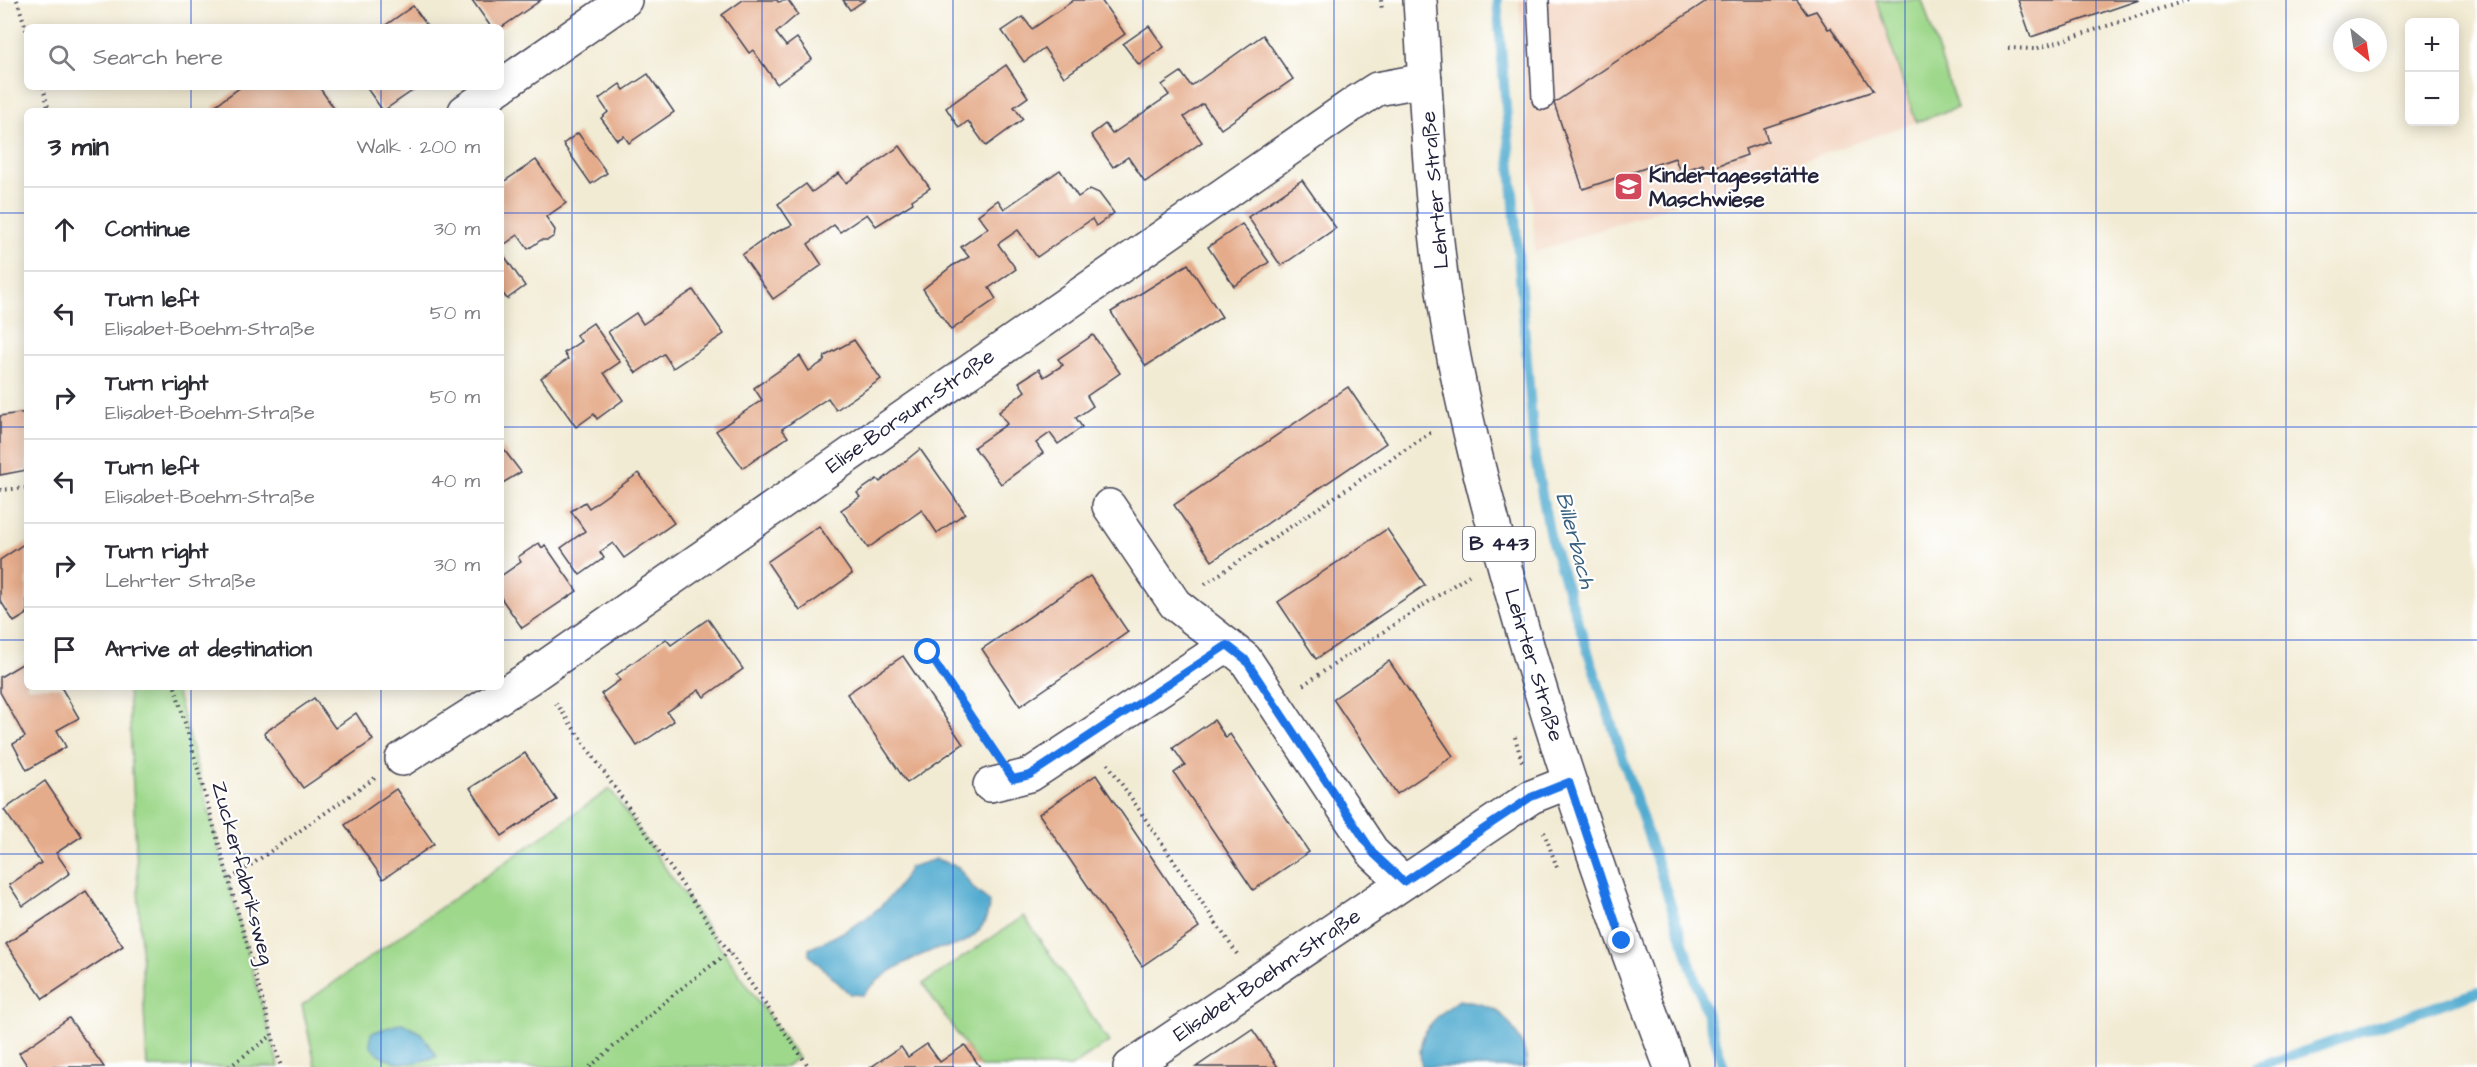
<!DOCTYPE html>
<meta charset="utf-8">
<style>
:root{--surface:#fff;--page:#f7f7f7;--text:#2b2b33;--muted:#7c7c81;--line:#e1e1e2}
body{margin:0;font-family:"Architects Daughter",sans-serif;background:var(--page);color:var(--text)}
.controls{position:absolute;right:18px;top:18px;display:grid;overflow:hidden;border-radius:9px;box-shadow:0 3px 15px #0003}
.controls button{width:54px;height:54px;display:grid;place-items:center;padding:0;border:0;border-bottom:2px solid var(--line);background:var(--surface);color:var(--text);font:30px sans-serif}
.compass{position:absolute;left:2333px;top:18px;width:54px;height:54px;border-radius:50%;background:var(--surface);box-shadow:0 3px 15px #0003;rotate:150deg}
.stop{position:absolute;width:18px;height:18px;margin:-14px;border:4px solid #1a73e8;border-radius:50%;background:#fff}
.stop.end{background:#1a73e8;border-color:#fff;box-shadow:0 2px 6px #0008}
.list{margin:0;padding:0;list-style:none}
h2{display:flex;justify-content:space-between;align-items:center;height:78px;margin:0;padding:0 24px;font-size:26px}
h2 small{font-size:20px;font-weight:400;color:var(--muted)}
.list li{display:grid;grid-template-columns:39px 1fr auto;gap:18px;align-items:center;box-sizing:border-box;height:84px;padding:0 24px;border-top:2px solid var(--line)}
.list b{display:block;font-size:22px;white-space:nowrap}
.list p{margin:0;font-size:20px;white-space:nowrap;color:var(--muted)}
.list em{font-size:20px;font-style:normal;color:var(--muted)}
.icon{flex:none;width:33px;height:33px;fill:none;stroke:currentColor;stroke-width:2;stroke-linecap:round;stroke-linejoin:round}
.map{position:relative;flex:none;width:2477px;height:1067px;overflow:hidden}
.search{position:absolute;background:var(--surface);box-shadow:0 3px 15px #0003;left:24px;top:24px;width:480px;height:66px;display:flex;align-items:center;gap:15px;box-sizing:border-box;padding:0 21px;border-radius:9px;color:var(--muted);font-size:22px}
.panel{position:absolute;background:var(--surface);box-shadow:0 3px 15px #0003;left:24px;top:108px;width:480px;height:582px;border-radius:9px}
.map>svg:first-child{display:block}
.built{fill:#f3d4bf}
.green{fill:#9ed88b;stroke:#607d63;stroke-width:1.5}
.water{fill:#53acd0;stroke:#3a6786;stroke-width:1.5}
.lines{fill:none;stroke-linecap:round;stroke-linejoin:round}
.stream{stroke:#53acd0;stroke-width:10}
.building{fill:#e5ac8b}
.lane-casing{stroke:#414052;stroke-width:24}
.street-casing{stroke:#414052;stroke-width:36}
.primary-casing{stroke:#414052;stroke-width:36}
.path{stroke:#414052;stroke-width:4;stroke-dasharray:1.5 4.5;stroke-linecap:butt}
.lane{stroke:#fff;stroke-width:21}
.street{stroke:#fff;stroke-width:33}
.primary{stroke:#fff;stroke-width:33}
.route{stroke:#1a73e8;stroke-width:8}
.grid{fill:none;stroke:#1d4ed8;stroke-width:1.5;stroke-opacity:0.55}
.labels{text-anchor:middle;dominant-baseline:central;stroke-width:4.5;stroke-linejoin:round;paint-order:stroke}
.shield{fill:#fff;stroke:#646476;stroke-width:1.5}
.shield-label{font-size:20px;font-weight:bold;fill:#22223b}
.poi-label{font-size:21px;font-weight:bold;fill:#22223b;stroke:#fff;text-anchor:start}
.street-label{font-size:21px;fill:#22223b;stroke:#fff}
.water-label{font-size:22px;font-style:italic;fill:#38607e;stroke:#fff}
</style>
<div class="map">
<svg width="2477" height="1067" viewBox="0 0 2477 1067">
<rect width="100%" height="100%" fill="#fff"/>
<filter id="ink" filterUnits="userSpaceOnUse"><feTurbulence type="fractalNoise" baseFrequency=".0167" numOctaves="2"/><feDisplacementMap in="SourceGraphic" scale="12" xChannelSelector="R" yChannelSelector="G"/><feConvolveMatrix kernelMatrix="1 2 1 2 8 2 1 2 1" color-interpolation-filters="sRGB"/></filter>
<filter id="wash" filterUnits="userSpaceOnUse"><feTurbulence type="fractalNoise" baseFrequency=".008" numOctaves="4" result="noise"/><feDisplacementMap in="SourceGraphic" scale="24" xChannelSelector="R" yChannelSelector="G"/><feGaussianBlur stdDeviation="1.35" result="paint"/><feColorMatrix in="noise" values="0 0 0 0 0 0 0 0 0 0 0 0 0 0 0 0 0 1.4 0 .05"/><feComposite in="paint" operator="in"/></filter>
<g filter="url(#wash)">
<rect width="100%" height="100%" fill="#f2ebd4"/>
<path class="built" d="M1519 0H1876L1916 122 1535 252Z"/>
<g class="green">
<path d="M1876 0H1922L1957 108 1916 122Z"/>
<path d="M128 687H175L279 1067H147Z"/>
<path d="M610 789 798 1058 784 1067H316L302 1005Z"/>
<path d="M1024 916 1109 1042 1071 1067H980L923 984Z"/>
</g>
<g class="water">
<path d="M936 859 958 867 974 889 989 901C989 925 974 941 951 947 945 948 939 948 933 950 906 961 882 973 863 995L850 994 809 955V949C852 929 887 912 910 867Z"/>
<path d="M1459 1000C1491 1006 1500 1006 1517 1035 1524 1047 1526 1054 1527 1067H1422C1414 1033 1434 1018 1459 1000Z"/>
<path d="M402 1023 421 1033 437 1056C410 1067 389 1067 370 1046L371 1033Z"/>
</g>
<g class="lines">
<g class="stream">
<path d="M1497 0 1535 457 1550 536 1724 1067"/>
<path d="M2258 1067 2477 992"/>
</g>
</g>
<g id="blocks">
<g class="building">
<path d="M472 0H541L502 27H491Z"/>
<path d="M743 0H777L778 2 788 0 798 14 776 33 786 46 797 38 812 59 777 84 753 50 749 53 722 15Z"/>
<path d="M843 0H865L850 10Z"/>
<path d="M1074 0H1101L1125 34 1064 77 1044 48 1024 62 1002 31 1023 17 1032 29Z"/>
<path d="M1708 0H1797L1807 14 1816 11 1828 29 1831 28 1873 91 1764 128 1768 141 1745 149 1747 155 1705 170 1703 164 1680 172 1675 158 1583 189 1554 103Z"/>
<path d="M2018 0H2139L2031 37Z"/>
<path d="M413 6 428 27H383Z"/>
<path d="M1149 26 1164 47 1139 65 1123 44Z"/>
<path d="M1263 35 1293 79 1221 129 1203 104 1184 117 1202 142 1145 182 1128 157 1113 167 1091 135 1105 124 1112 134 1169 95 1162 85 1181 72 1191 86Z"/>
<path d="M1006 65 1028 97 1014 107 1023 119 986 146 968 121 959 128 946 108Z"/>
<path d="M648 74 674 112 629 143 624 136 617 140 601 118 608 112 599 99 620 84 624 90Z"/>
<path d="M241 87H319L336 111H216L213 107Z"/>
<path d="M366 87H418L383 111Z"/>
<path d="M578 133 607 173 591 184 563 144Z"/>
<path d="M900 146 930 188 912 200 913 203 876 226 867 214 840 232 834 225 808 244 822 265 773 299 742 255 772 234 792 225 778 204 806 184 812 192 839 173 846 183Z"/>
<path d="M536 160 566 203 546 217 555 230 554 236 548 240H541L528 249 518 235 505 244 501 238V180L503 182Z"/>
<path d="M1060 170 1078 197 1090 189 1099 193 1114 213 1096 226 1092 219 1037 257 1018 230 998 244 1016 269 989 288 996 299 951 330 923 289 952 266 969 257 961 247 988 228 978 215 998 200 1004 209Z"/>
<path d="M1302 180 1336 228 1281 266 1248 217Z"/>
<path d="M1242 224 1269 262 1234 286 1208 247Z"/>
<path d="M501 251 525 286 507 299 501 291Z"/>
<path d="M1188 264 1222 317 1146 366 1111 312Z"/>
<path d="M693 290 724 334 673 368 664 354 636 373 608 332 636 313 643 324Z"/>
<path d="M593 323 620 362 604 373 623 400 597 419 594 414 576 427 541 378 568 359 564 353 581 341 576 335Z"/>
<path d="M1093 335 1120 373 1087 396 1093 406 1076 418 1082 427 1058 444 1050 433 1036 443 1043 453 1001 484 974 447 1007 424 999 412 1025 391 1019 382 1039 369 1044 377 1063 365 1058 359Z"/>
<path d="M854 340 881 379 836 410 828 398 782 429 788 437 743 468 716 431 762 400 754 388 800 356 809 371 824 361 825 356Z"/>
<path d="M1348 387 1386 443 1212 561 1174 505Z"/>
<path d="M27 412V470L0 475V416Z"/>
<path d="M501 446 521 472 501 484Z"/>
<path d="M920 449 965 513 937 533 922 510 868 548 841 510 860 497 857 493 877 479 880 482Z"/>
<path d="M639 473 674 523 624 558 613 543 600 552 604 558 580 575 561 548 585 531 571 511 585 502 589 508Z"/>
<path d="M819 526 852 574 800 611 767 562Z"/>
<path d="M1387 529 1425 585 1316 659 1278 602Z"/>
<path d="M27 542V614L14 622 0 600V560Z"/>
<path d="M539 543 542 548 545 545 577 591 522 628 501 598V576L521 562 518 557Z"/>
<path d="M1090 576 1128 632 1020 706 982 649Z"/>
<path d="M708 619 743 669 704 697 699 690 667 712 674 721 637 746 601 694 620 680 616 675 631 664 666 639 671 645Z"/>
<path d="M903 656 963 744 907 783 847 694Z"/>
<path d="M27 661V687H61L79 718 57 730 66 747 27 770 13 744 25 737 0 692V677Z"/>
<path d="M1389 661 1453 756 1397 794 1333 699Z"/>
<path d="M314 698 335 728 356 713 373 740 303 788 264 733Z"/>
<path d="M1214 720 1226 738 1230 734 1309 852 1253 890 1174 773 1185 765 1173 748Z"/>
<path d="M525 753 557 800 502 836 470 788Z"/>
<path d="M1096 775 1199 927 1142 966 1039 814Z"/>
<path d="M45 781 82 836 56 853 70 873 23 906 9 885 41 863 4 810Z"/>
<path d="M396 789 434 844 383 879 345 825Z"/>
<path d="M86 891 123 946 43 999 6 944Z"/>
<path d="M69 1018 104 1067H28L19 1053Z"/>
<path d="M1252 1029 1278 1067H1196Z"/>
<path d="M927 1044 940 1062 965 1045 980 1067H871L901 1047 908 1057Z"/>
</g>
</g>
</g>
<g filter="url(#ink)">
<use href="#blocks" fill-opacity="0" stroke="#414052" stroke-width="1.5"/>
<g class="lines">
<defs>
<path id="lane" d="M1538 0 1543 99"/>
<g id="street">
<path d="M501 86 625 0"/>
<path d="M465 111 500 87"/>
<path d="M1109 506 1175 604 1245 659 1374 854 1404 882"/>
<path d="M402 759 529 678 1355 103 1377 89 1425 80"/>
<path d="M990 785 1030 775 1227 645"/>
<path d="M1130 1067 1531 797 1569 782"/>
</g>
<path id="primary" d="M1420 0C1427 114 1431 229 1451 342 1464 414 1483 486 1502 557 1549 730 1607 900 1671 1067"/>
</defs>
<use href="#lane" class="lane-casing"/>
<use href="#street" class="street-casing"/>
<use href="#primary" class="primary-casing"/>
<g class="path">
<path d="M17 0 27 32"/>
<path d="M1381 0 1382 11"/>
<path d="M2008 48 2035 49 2188 0"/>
<path d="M43 87 49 111"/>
<path d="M0 490 27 488"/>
<path d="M1205 584 1433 431"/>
<path d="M929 652 992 749"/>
<path d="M1303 685 1469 575"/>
<path d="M175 687 281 1067"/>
<path d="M556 703 809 1067"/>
<path d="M1515 737 1522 762"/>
<path d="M1108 764 1237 954"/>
<path d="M1544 832 1558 870"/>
<path d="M231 879 375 778"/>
<path d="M229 1067 271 1036"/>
<path d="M590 1067 673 995 730 951"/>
</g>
<use href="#lane" class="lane"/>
<use href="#street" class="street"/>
<use href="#primary" class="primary"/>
</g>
</g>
<g class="lines" filter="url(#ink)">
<path class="route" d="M928 652 1013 779 1030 775 1227 645 1245 659 1374 854 1404 882 1531 797 1569 782 1622 941"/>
</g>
<path class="grid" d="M191 0V27M381 0V27M572 0V1067M762 0V1067M953 0V1067M1143 0V1067M1334 0V1067M1524 0V1067M1715 0V1067M1905 0V1067M2096 0V1067M2286 0V1067M191 87V111M381 87V111M0 213H27M501 213H2477M0 427H27M501 427H2477M0 640H27M501 640H2477M191 687V1067M381 687V1067M0 854H2477"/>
<defs>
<symbol id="school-square" viewBox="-11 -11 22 22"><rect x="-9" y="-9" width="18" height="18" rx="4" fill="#d1495b" stroke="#fff"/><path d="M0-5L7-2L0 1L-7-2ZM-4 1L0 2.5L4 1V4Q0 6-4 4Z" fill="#fff"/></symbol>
</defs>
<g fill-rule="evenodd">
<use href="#school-square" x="1612" y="170" width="33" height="33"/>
</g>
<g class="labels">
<rect class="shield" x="1463" y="527" width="72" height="34" rx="4.5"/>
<g class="shield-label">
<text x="1499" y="544">B 443</text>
</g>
<g class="poi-label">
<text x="1649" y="175">Kindertagesstätte<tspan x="1649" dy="24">Maschwiese</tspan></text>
</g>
<g class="street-label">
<text transform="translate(1435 190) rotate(-95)">Lehrter Straße</text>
<text transform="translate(910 411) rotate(-35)">Elise-Borsum-Straße</text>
<text transform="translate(1534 665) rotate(73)">Lehrter Straße</text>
<text transform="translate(243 873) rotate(75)">Zuckerfabriksweg</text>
<text transform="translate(1267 975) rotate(-34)">Elisabet-Boehm-Straße</text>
</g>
<g class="water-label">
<text transform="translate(1575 540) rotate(75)">Billerbach</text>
</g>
</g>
</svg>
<div class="controls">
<button>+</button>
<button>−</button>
</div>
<svg class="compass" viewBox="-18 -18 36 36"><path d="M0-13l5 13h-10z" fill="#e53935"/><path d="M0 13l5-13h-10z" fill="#7c7c81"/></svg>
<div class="stop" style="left:928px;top:652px"></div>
<div class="stop end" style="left:1622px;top:941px"></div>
<div class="search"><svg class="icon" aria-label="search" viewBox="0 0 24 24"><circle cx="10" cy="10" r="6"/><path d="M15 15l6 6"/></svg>Search here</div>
<section class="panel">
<h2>3 min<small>Walk · 200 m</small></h2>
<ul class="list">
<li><svg class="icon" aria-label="ahead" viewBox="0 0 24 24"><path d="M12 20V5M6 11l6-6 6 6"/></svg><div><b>Continue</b></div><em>30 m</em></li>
<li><svg class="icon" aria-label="left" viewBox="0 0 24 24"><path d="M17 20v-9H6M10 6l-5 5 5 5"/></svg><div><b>Turn left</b><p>Elisabet-Boehm-Straße</p></div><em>50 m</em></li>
<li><svg class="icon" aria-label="right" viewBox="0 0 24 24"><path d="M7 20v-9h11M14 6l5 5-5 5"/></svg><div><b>Turn right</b><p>Elisabet-Boehm-Straße</p></div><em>50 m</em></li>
<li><svg class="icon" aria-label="left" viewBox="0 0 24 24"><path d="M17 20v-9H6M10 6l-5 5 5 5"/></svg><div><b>Turn left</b><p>Elisabet-Boehm-Straße</p></div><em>40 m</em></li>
<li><svg class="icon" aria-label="right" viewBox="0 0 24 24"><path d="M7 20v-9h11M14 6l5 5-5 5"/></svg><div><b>Turn right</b><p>Lehrter Straße</p></div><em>30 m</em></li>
<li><svg class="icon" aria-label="arrive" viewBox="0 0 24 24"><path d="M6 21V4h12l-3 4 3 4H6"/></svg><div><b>Arrive at destination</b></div></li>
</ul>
</section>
</div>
